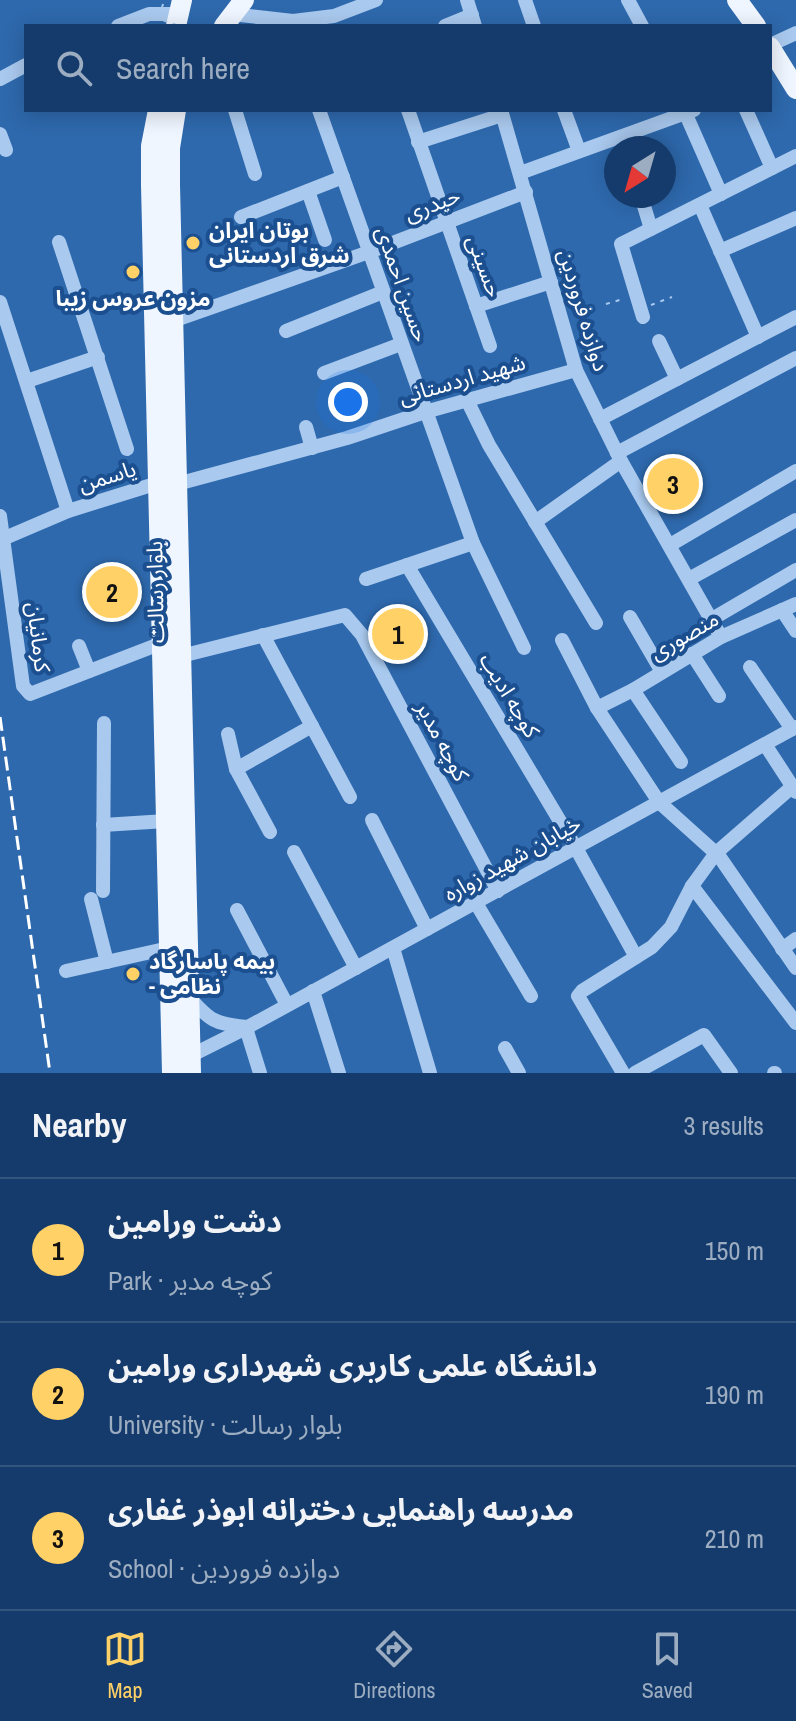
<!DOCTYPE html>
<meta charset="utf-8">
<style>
:root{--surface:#143b6b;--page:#214673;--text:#f1f3f6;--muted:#9dadc1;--line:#33557e;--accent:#ffd166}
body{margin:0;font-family:"Archivo Narrow","Noto Sans Arabic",sans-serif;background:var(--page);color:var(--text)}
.compass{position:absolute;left:604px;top:136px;width:72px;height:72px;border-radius:50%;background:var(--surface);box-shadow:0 4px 20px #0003;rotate:217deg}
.you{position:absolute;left:348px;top:402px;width:28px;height:28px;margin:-20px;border:6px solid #fff;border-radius:50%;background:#1a73e8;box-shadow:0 0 0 12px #1a73e833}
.badge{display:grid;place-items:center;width:52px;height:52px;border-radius:50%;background:var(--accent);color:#111;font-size:26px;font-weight:700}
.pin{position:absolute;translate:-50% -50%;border:4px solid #fff;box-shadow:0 2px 8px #0006}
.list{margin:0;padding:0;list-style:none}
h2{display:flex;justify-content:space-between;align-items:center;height:104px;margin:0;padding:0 32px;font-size:34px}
h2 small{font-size:26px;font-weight:400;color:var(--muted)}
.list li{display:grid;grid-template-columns:52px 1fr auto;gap:24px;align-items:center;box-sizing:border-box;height:144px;padding:0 32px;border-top:2px solid var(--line)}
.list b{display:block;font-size:30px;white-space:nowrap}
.list p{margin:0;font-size:26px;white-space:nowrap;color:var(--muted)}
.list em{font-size:26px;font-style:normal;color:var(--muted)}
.icon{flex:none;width:44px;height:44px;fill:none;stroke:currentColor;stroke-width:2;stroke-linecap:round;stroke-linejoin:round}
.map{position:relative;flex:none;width:796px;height:1073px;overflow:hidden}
.search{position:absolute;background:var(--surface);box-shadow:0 4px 20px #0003;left:24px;right:24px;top:24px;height:88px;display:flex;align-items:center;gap:20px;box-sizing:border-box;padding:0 28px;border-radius:0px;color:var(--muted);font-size:30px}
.sheet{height:536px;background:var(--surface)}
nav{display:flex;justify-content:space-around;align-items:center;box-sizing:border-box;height:112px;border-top:2px solid var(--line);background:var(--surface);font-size:22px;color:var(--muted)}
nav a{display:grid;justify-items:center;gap:4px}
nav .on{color:var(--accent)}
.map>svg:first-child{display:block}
.green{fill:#2e69ad;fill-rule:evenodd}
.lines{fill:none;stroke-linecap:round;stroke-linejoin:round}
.path{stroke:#a9c9ee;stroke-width:2;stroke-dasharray:4 6;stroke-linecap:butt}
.minor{stroke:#a9c9ee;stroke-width:14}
.major{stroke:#f0f6ff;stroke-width:20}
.rail{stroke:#fff;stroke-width:3;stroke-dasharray:14 6;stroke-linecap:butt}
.path-bridge{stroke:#a9c9ee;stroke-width:2;stroke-dasharray:4 6;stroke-linecap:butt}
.poi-dot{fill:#ffd166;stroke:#1b4f8f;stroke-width:3}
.labels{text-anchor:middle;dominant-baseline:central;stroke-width:8;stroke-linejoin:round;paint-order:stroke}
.street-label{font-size:22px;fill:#fff;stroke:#1b4f8f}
.poi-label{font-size:22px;font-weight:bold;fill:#fff;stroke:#1b4f8f;text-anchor:start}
</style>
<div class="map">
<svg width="796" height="1073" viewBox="0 0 796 1073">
<rect width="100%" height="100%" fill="#1b4f8f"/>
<path class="green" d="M0 0H796V1073H0ZM26 26H770V110H26ZM616 148H664V196H616Z"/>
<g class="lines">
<g class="path">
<path d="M606 304 623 299"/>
<path d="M651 305 672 297"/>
</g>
<g class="minor">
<path d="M467 0 475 26"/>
<path d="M525 0 534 26"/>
<path d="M628 0 642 26"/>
<path d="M231 14 293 21 334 16 376 0"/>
<path d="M118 26 149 14H179"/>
<path d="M445 26 472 15"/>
<path d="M770 45 796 33"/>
<path d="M0 79 26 65"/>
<path d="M235 110 255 174"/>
<path d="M319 110 473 543 524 648"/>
<path d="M408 110 490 346"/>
<path d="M501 110 576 370 621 461 721 637"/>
<path d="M564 110 579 151"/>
<path d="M684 110 721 194"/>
<path d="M746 110 772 168"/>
<path d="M0 134 6 150"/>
<path d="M418 142 502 115"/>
<path d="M520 173 694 110"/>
<path d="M308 191 325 240"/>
<path d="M641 196 651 229"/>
<path d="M700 205 758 337"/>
<path d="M241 217 343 177"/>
<path d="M59 242 127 449"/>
<path d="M720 251 796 218"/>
<path d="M0 302 68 511"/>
<path d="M476 306 551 282"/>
<path d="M643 317 621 244 796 156"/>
<path d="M173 321 369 252 526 192"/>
<path d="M286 331 383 292"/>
<path d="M659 341 677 379"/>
<path d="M324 373 401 344"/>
<path d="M27 381 98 357"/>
<path d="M467 400 489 445 596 623"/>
<path d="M600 419 796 317"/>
<path d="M306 427 312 448"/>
<path d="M617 453 796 358"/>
<path d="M177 484 347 438 425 412 576 370"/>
<path d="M0 516 23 686 30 694 162 643"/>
<path d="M535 522 621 461"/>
<path d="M0 540 68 511 158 483"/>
<path d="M670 545 796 471"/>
<path d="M407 565 576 848 636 957"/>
<path d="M366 579 473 543"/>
<path d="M689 579 796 520"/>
<path d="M782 610 796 631"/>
<path d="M630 617 662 672"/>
<path d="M712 619 796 570"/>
<path d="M263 635 350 797"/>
<path d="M562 640 597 708 659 802 719 856 796 968"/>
<path d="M79 646 89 671"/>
<path d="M692 654 719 696"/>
<path d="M181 656 345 615 362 635 498 891"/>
<path d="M750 667 792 729"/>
<path d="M633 690 681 762"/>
<path d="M597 708 633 690 721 637 796 604"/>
<path d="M228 734 236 769 270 832"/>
<path d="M768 749 796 792"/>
<path d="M236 769 312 726"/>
<path d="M372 820 427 929"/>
<path d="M103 825 166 821"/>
<path d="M294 852 356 968"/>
<path d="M692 886 796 1023"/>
<path d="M103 891 104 723"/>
<path d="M91 899 107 962"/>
<path d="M476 903 531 996"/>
<path d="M237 910 287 1005"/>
<path d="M393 948 430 1073"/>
<path d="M782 949 796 939"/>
<path d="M66 971 169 948"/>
<path d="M313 991 339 1073"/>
<path d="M188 996C210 1021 215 1024 247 1027"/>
<path d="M246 1028 260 1073"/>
<path d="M505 1048 519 1073"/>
<path d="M190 1056 246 1028 796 727"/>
<path d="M623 1073 578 996 582 991 652 947 671 927 692 886 716 853 793 786"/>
<path d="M635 1073 704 1035 731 1073"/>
<path d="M774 1073H775"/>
</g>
<g class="major">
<path d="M737 0 756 26"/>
<path d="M176 26 182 0"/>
<path d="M224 26 244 0"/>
<path d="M770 47 796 89"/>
<path d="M158 110 151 146V185L172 1073"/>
<path d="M176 110 170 148V185L191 1073"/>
</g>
<path class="rail" d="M0 717 50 1073"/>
<path class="path-bridge" d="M163 4 159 19 180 26"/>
</g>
<g class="poi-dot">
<circle cx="193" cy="243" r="8"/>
<circle cx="133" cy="272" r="8"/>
<circle cx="133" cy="974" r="8"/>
</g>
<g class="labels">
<g class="street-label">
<text transform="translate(432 204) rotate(-21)">حیدری</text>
<text transform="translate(485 266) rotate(70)">حسینی</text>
<text transform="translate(403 284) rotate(71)">حسین احمدی</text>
<text transform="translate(584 310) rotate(73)">دوازده فروردین</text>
<text transform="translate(462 379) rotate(-16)">شهید اردستانی</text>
<text transform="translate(107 476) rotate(-17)">یاسمن</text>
<text transform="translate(155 592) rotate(-91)">بلوار رسالت</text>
<text transform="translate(684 635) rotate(-30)">منصوری</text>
<text transform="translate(39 637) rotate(83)">کرمانیان</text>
<text transform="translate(510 695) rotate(59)">کوچه ادیب</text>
<text transform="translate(443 741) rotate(62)">کوچه مدیر</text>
<text transform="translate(512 858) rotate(-29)">خیابان شهید زواره</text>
</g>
<g class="poi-label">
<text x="209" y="230">بوتان ایران<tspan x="209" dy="25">شرق اردستانی</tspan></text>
<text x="133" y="298" text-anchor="middle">مزون عروس زیبا</text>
<text x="149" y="961">بیمه پاسارگاد<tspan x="149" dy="25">- نظامی</tspan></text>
</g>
</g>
</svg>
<svg class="compass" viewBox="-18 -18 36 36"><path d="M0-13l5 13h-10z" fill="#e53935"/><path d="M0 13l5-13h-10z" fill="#9dadc1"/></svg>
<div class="you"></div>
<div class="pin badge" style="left:398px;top:634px">1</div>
<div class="pin badge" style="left:112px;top:592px">2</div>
<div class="pin badge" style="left:673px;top:484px">3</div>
<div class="search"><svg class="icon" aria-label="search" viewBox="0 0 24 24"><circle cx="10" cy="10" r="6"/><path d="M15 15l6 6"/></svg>Search here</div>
</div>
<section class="sheet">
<h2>Nearby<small>3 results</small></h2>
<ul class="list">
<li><span class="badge">1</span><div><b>دشت ورامین</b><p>Park · کوچه مدیر</p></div><em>150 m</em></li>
<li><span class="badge">2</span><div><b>دانشگاه علمی کاربری شهرداری ورامین</b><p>University · بلوار رسالت</p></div><em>190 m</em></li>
<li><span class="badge">3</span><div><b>مدرسه راهنمایی دخترانه ابوذر غفاری</b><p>School · دوازده فروردین</p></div><em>210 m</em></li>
</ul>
</section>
<nav>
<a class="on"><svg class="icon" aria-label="map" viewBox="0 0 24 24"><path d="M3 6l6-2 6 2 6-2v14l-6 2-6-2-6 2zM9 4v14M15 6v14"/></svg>Map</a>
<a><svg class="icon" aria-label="directions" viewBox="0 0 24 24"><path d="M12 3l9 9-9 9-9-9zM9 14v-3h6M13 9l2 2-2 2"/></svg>Directions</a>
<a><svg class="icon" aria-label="saved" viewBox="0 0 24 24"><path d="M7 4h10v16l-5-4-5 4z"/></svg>Saved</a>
</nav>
